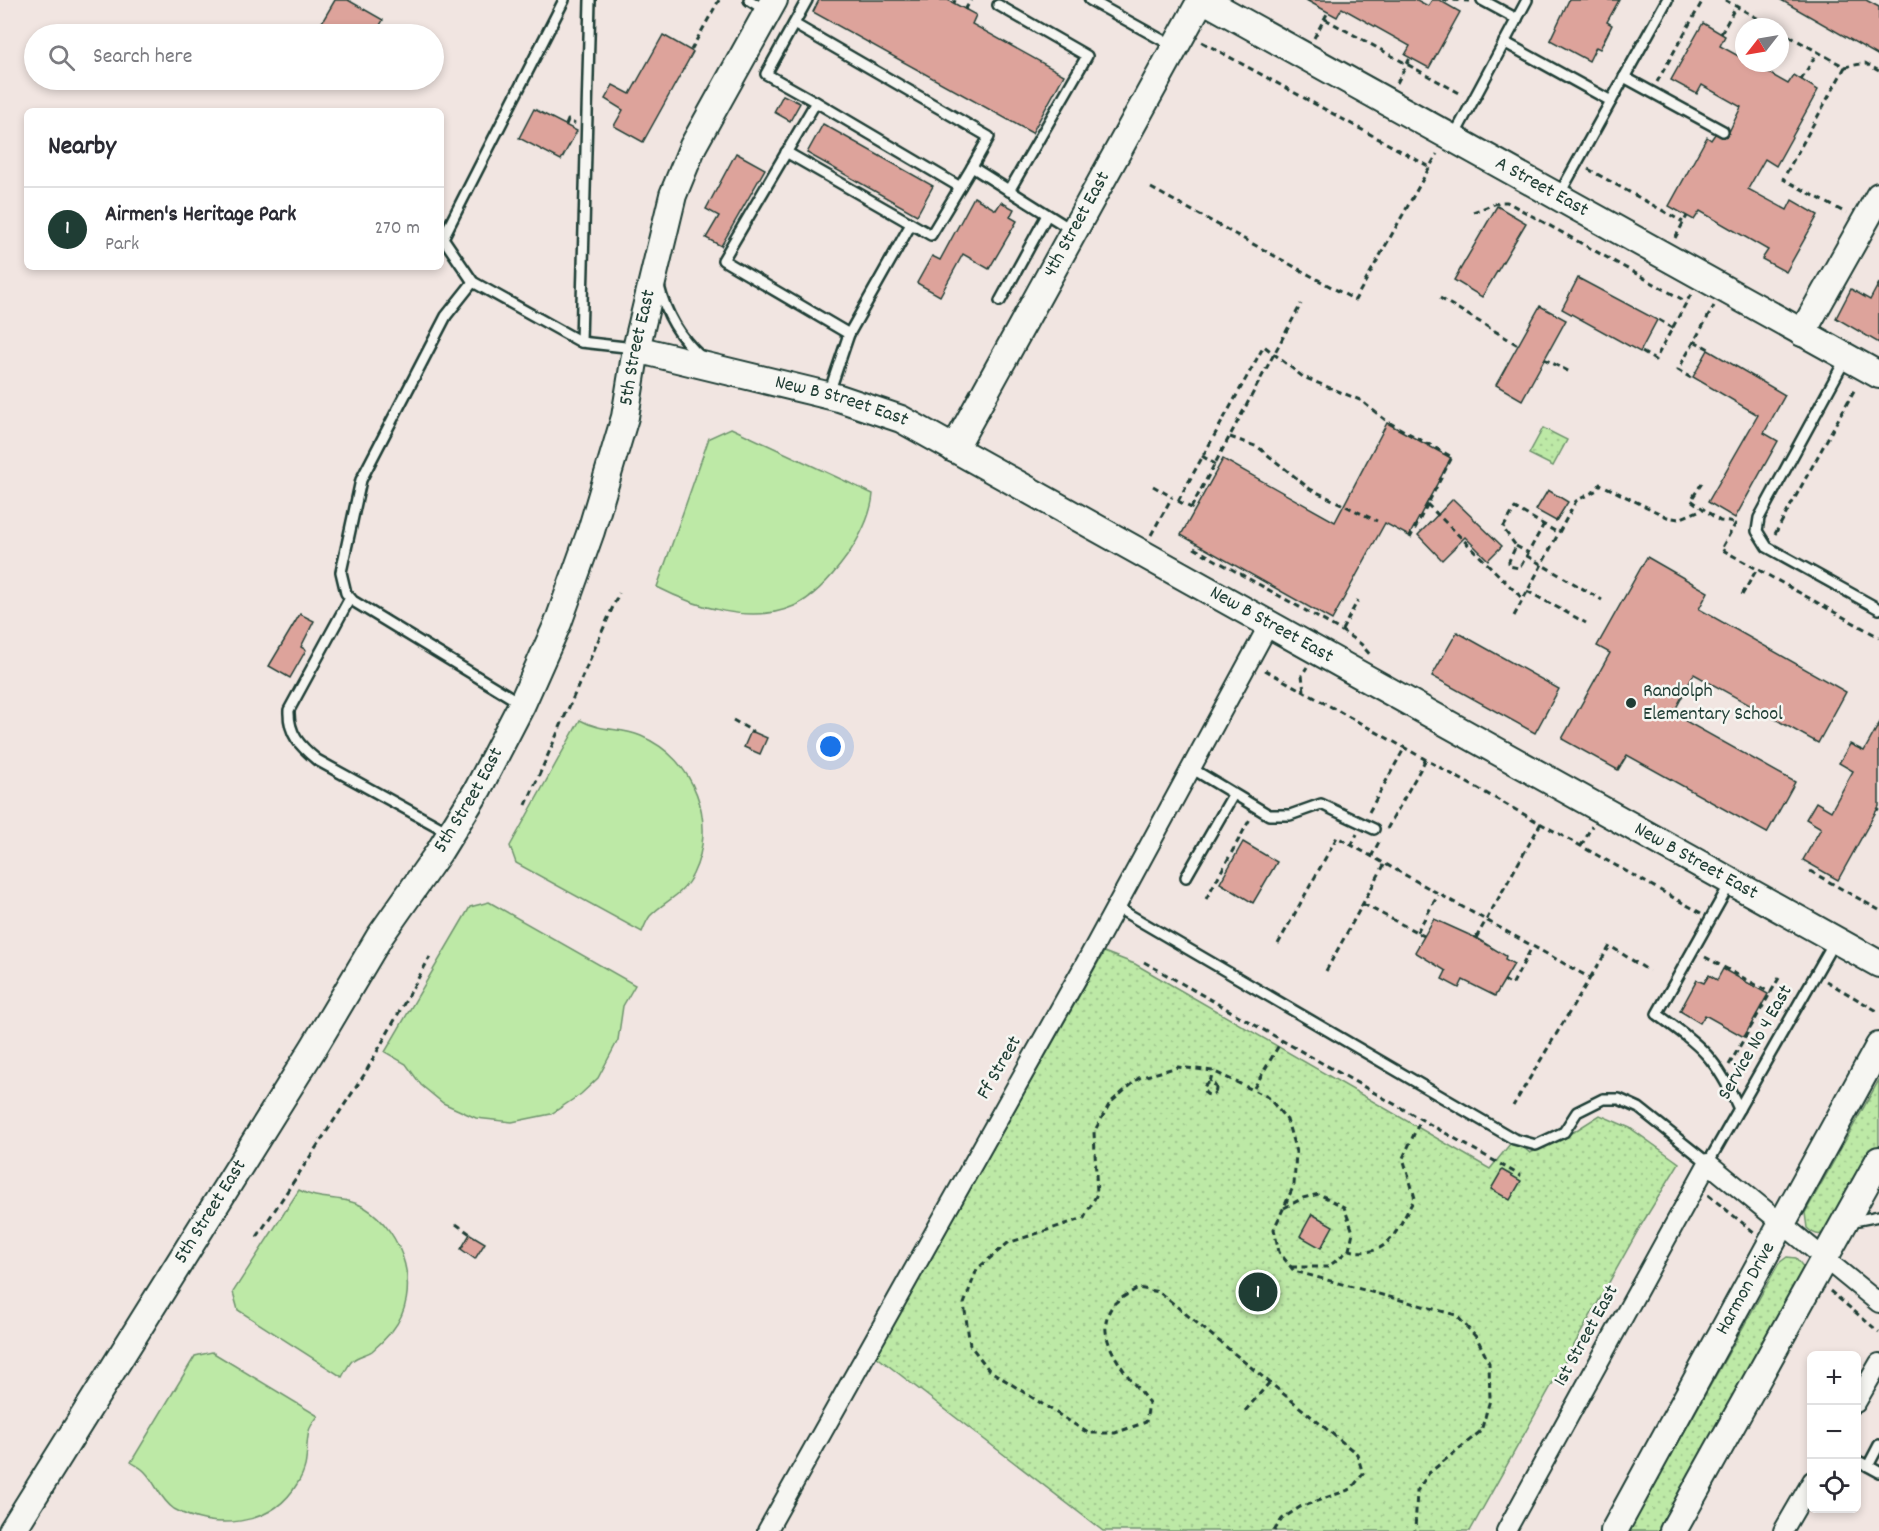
<!DOCTYPE html>
<meta charset="utf-8">
<style>
:root{--surface:#fff;--page:#f7f7f7;--text:#2b2b33;--muted:#7c7c81;--line:#e1e1e2;--accent:#1f3d34}
body{margin:0;font-family:Dekko,sans-serif;background:var(--page);color:var(--text)}
.controls{position:absolute;right:18px;bottom:18px;display:grid;overflow:hidden;border-radius:9px;box-shadow:0 3px 9px #0003}
.controls button{width:54px;height:54px;display:grid;place-items:center;padding:0;border:0;border-bottom:2px solid var(--line);background:var(--surface);color:var(--text);font:30px sans-serif}
.compass{position:absolute;left:1735px;top:18px;width:54px;height:54px;border-radius:50%;background:var(--surface);box-shadow:0 3px 9px #0003;rotate:239deg}
.you{position:absolute;left:831px;top:747px;width:21px;height:21px;margin:-15px;border:4px solid #fff;border-radius:50%;background:#1a73e8;box-shadow:0 0 0 9px #1a73e833}
.badge{display:grid;place-items:center;width:39px;height:39px;border-radius:50%;background:var(--accent);color:#fff;font-size:20px;font-weight:700}
.pin{position:absolute;translate:-50% -50%;border:3px solid #fff;box-shadow:0 2px 6px #0006}
.list{margin:0;padding:0;list-style:none}
h2{display:flex;justify-content:space-between;align-items:center;height:78px;margin:0;padding:0 24px;font-size:26px}
h2 small{font-size:20px;font-weight:400;color:var(--muted)}
.list li{display:grid;grid-template-columns:39px 1fr auto;gap:18px;align-items:center;box-sizing:border-box;height:84px;padding:0 24px;border-top:2px solid var(--line)}
.list b{display:block;font-size:22px;white-space:nowrap}
.list p{margin:0;font-size:20px;white-space:nowrap;color:var(--muted)}
.list em{font-size:20px;font-style:normal;color:var(--muted)}
.icon{flex:none;width:33px;height:33px;fill:none;stroke:currentColor;stroke-width:2;stroke-linecap:round;stroke-linejoin:round}
.map{position:relative;flex:none;width:1879px;height:1531px;overflow:hidden}
.search{position:absolute;background:var(--surface);box-shadow:0 3px 9px #0003;left:24px;top:24px;width:420px;height:66px;display:flex;align-items:center;gap:15px;box-sizing:border-box;padding:0 21px;border-radius:33px;color:var(--muted);font-size:22px}
.panel{position:absolute;background:var(--surface);box-shadow:0 3px 9px #0003;left:24px;top:108px;width:420px;height:162px;border-radius:9px}
.map>svg:first-child{display:block}
.grass{fill:url(#grass-dots);stroke:#6e936d;stroke-width:1.5}
.pitch{fill:#bde9a6;stroke:#6e936d;stroke-width:1.5}
.building{fill:#dda39b;stroke:#1f3d34;stroke-width:1.5}
.lines{fill:none;stroke-linecap:round;stroke-linejoin:round}
.lane-casing{stroke:#1f3d34;stroke-width:14}
.street-casing{stroke:#1f3d34;stroke-width:22}
.secondary-casing{stroke:#1f3d34;stroke-width:30}
.path{stroke:#1f3d34;stroke-width:3;stroke-dasharray:6 4.5;stroke-linecap:butt}
.lane{stroke:#f6f6f2;stroke-width:9}
.street{stroke:#f6f6f2;stroke-width:18}
.secondary{stroke:#f6f6f2;stroke-width:26}
.poi-dot{fill:#1f3d34;stroke:#f6f6f2;stroke-width:2}
.labels{text-anchor:middle;dominant-baseline:central;stroke-width:5;stroke-linejoin:round;paint-order:stroke}
.street-label{font-size:20px;fill:#1f3d34;stroke:#f6f6f2}
.poi-label{font-size:20px;fill:#1f3d34;stroke:#f6f6f2;text-anchor:start}
</style>
<div class="map">
<svg width="1879" height="1531" viewBox="0 0 1879 1531">
<defs>
<pattern id="grass-dots" width="8" height="8" patternUnits="userSpaceOnUse" patternTransform="scale(1.5)"><rect width="8" height="8" fill="#bde9a6"/><path d="M2 2h.1M6 6h.1" fill="none" stroke="#a2c990" stroke-width="1.8" stroke-linecap="round"/></pattern>
</defs>
<rect width="100%" height="100%" fill="#f1e5e1"/>
<filter id="ink" filterUnits="userSpaceOnUse"><feTurbulence type="fractalNoise" baseFrequency=".0167" numOctaves="2"/><feDisplacementMap in="SourceGraphic" scale="12" xChannelSelector="R" yChannelSelector="G"/><feConvolveMatrix kernelMatrix="1 2 1 2 8 2 1 2 1" color-interpolation-filters="sRGB"/></filter>
<g filter="url(#ink)">
<g class="grass">
<path d="M1543 428 1567 440 1553 466 1529 454Z"/>
<path d="M1104 952 1135 964 1490 1169 1514 1139 1530 1153 1575 1131 1600 1115 1630 1128 1679 1163 1640 1227 1470 1531H1103L876 1356Z"/>
<path d="M1879 1080V1145L1832 1228C1823 1236 1816 1237 1807 1228L1805 1213Z"/>
<path d="M1787 1257 1796 1258 1805 1269 1665 1531H1629L1779 1263Z"/>
</g>
<g class="pitch">
<path d="M731 428 873 494C871 517 860 537 847 556 834 574 815 597 794 606 751 625 696 607 657 587L709 438Z"/>
<path d="M580 720C602 732 619 727 641 736 695 759 718 822 693 874 682 897 665 900 650 916 647 920 644 927 642 932L516 863 510 846Z"/>
<path d="M489 902 635 985 623 1006 618 1040 598 1078 581 1094 551 1114 512 1122 476 1118 443 1103 421 1085 406 1064 385 1052 470 907Z"/>
<path d="M299 1190C320 1202 343 1195 364 1207 404 1231 423 1293 392 1331 386 1338 379 1345 372 1351 366 1355 357 1356 352 1361 348 1365 345 1372 342 1377L238 1310 233 1292Z"/>
<path d="M212 1352 318 1416C315 1420 310 1426 309 1431 304 1452 311 1462 297 1484 272 1527 213 1531 174 1509 160 1499 156 1484 146 1473 142 1468 135 1465 131 1462L195 1356Z"/>
</g>
<g class="building">
<path d="M335 0H348L383 20 375 34H315Z"/>
<path d="M819 0H948L976 15 972 24 1064 75 1032 133 813 12Z"/>
<path d="M1306 0H1417L1428 6 1432 0H1439L1460 12 1429 68 1405 55 1410 46 1342 8 1337 17Z"/>
<path d="M1569 0H1619L1607 22 1612 25 1600 49 1596 47 1589 61 1550 40Z"/>
<path d="M1781 0H1866L1879 7V56Z"/>
<path d="M1703 23 1725 36 1720 46 1744 59V63H1751L1788 84 1794 75 1818 90 1776 166 1765 159 1748 189 1787 210 1792 200 1818 215 1786 272 1762 259 1768 250 1700 211 1694 220 1669 206 1707 137 1711 140 1715 134 1727 136 1741 107 1702 85 1697 94 1671 80Z"/>
<path d="M663 35 693 52 643 142 614 126 623 110 605 99 613 85 630 94Z"/>
<path d="M783 95 800 103 790 121 774 112Z"/>
<path d="M534 109 577 131 561 160 519 138Z"/>
<path d="M823 124 933 186 917 215 807 153Z"/>
<path d="M736 153 765 169 721 246 706 238 719 216 706 209Z"/>
<path d="M974 197 996 210 1001 202 1014 209 1010 217 1017 221 989 269 963 254 940 296 917 283 932 256 940 260Z"/>
<path d="M1497 206 1526 223 1482 297 1454 280Z"/>
<path d="M1578 278 1657 320 1640 352 1562 309Z"/>
<path d="M1879 283V343L1836 318 1851 289 1870 300Z"/>
<path d="M1540 306 1566 320 1522 400 1496 385Z"/>
<path d="M1708 350 1785 395 1764 433 1778 441 1735 518 1708 502 1758 415 1693 377Z"/>
<path d="M1387 423 1451 458 1409 536 1385 523 1332 620 1181 535 1223 459 1335 522Z"/>
<path d="M1548 490 1568 502 1556 521 1536 510Z"/>
<path d="M1453 499 1502 546 1488 560 1465 537 1442 560 1418 535Z"/>
<path d="M1647 557 1708 592 1699 609 1846 692 1818 743 1694 674 1673 714 1795 782 1767 833 1627 755 1618 770 1562 739 1610 653 1597 646Z"/>
<path d="M300 614 314 621 301 647 306 650 290 678 269 666Z"/>
<path d="M1457 632 1559 689 1535 733 1432 676Z"/>
<path d="M1879 724V806L1838 880 1803 860 1821 828 1806 819 1816 802 1831 811 1853 771 1839 763 1850 744 1864 751Z"/>
<path d="M751 731 767 738 760 754 744 747Z"/>
<path d="M1243 842 1277 862 1253 903 1220 883Z"/>
<path d="M1434 919 1476 938 1506 956 1505 959 1514 964 1495 996 1463 980 1459 988 1442 979 1446 971 1415 952Z"/>
<path d="M1723 969 1768 994 1744 1037 1705 1015 1700 1023 1680 1011 1697 980 1704 983 1709 975 1717 980Z"/>
<path d="M1502 1170 1521 1181 1510 1200 1491 1189Z"/>
<path d="M1312 1214 1333 1226 1321 1248 1300 1236Z"/>
<path d="M470 1234 485 1243 475 1259 461 1249Z"/>
</g>
<g class="lines">
<defs>
<g id="lane">
<path d="M564 0 443 238 473 282 581 342 634 348"/>
<path d="M749 0 765 10"/>
<path d="M807 0 766 74 816 102"/>
<path d="M1090 0 1173 46"/>
<path d="M1482 0 1517 19"/>
<path d="M998 5 1087 56 1009 191"/>
<path d="M794 24 989 137 972 167"/>
<path d="M1504 42 1611 101"/>
<path d="M1624 77 1723 131"/>
<path d="M1453 138 1527 0"/>
<path d="M786 152 931 235 960 187"/>
<path d="M1559 195 1667 0"/>
<path d="M911 224 849 334 723 260 816 102 960 187 972 167 1072 230"/>
<path d="M473 282 446 316 361 480 341 572 346 593 353 601 522 704"/>
<path d="M659 286C666 315 679 337 701 357"/>
<path d="M1000 301 1047 215"/>
<path d="M581 342 590 0"/>
<path d="M1846 358 1759 518 1757 531 1767 547 1879 609"/>
<path d="M829 393 849 334"/>
<path d="M350 598 289 710C288 734 300 746 317 760L448 832"/>
<path d="M1191 768 1269 815H1290L1321 804 1374 829"/>
<path d="M1186 877 1233 795"/>
<path d="M1731 882 1657 1014C1702 1047 1716 1057 1739 1109"/>
<path d="M1116 907 1514 1139 1536 1145 1564 1132 1577 1112 1603 1099H1619L1639 1108 1708 1163 1834 942"/>
<path d="M1849 1222 1879 1216"/>
<path d="M1879 1445 1868 1466 1879 1472"/>
<path d="M1856 1460 1868 1466"/>
</g>
<g id="street">
<path d="M1856 1403 1879 1363"/>
<path d="M767 1531 1085 964 1268 626"/>
<path d="M1506 1531 1708 1163 1879 1303"/>
<path d="M1783 1531 1812 1481"/>
</g>
<g id="secondary">
<path id="s1" d="M1204 0 1879 375"/>
<path d="M1802 333 1879 196"/>
<path id="s2" d="M636 349 839 398 901 419 1879 964"/>
<path id="s3" d="M954 449 1201 0"/>
<path id="s4" d="M12 1531 314 1047 380 936 439 852 478 789 522 704 558 623 591 531 625 417 636 349 673 195 693 146 774 0"/>
<path id="s5" d="M1614 1531 1879 1046"/>
<path d="M1673 1531 1879 1160"/>
</g>
</defs>
<use href="#lane" class="lane-casing"/>
<use href="#street" class="street-casing"/>
<use href="#secondary" class="secondary-casing"/>
<g class="path">
<path d="M1443 0 1471 1"/>
<path d="M1725 0 1773 27"/>
<path d="M954 3 955 0"/>
<path d="M965 10 971 0"/>
<path d="M1325 19 1463 95"/>
<path d="M1780 31 1845 67 1865 63 1879 71"/>
<path d="M1721 34 1736 6"/>
<path d="M1314 38 1328 12"/>
<path d="M1202 42 1430 167"/>
<path d="M691 50 719 0"/>
<path d="M1845 67 1783 179 1846 213"/>
<path d="M1801 80 1817 53"/>
<path d="M1657 82 1703 0"/>
<path d="M1397 83 1410 58"/>
<path d="M566 125 568 120 575 124"/>
<path d="M1588 169 1683 222"/>
<path d="M1151 188 1355 300 1437 154"/>
<path d="M1473 212 1500 202H1507L1687 302"/>
<path d="M1675 238 1687 216"/>
<path d="M1440 298 1518 345"/>
<path d="M1659 320 1673 328"/>
<path d="M1694 341 1709 349"/>
<path d="M1642 352 1655 360 1691 294"/>
<path d="M1544 359 1570 372"/>
<path d="M1691 378 1678 370 1714 306"/>
<path d="M1230 437 1258 447 1310 489 1377 521"/>
<path d="M1202 456 1215 464"/>
<path d="M1702 483 1691 500 1720 521 1736 523"/>
<path d="M1153 486 1172 497"/>
<path d="M1178 501 1264 346 1303 377 1360 400 1388 422 1452 457 1410 538"/>
<path d="M1178 501 1195 510"/>
<path d="M1427 504 1523 599"/>
<path d="M1191 508 1301 304"/>
<path d="M1736 523 1721 549 1879 637"/>
<path d="M1544 524 1522 564 1519 568 1509 566V561L1516 546 1503 528 1515 508 1558 533"/>
<path d="M1775 534 1856 387"/>
<path d="M1151 535 1172 497"/>
<path d="M1516 546 1529 553"/>
<path d="M1194 548 1342 631 1361 644 1371 656"/>
<path d="M1527 556 1602 600"/>
<path d="M1527 591 1586 623"/>
<path d="M1742 595 1757 569"/>
<path d="M1514 616 1576 501 1597 490 1600 484 1667 517 1679 519 1703 509"/>
<path d="M1342 630 1358 600"/>
<path d="M1265 670 1701 913"/>
<path d="M1304 691 1302 675 1307 667"/>
<path d="M733 720 754 732"/>
<path d="M526 805 619 593"/>
<path d="M1877 809 1879 810"/>
<path d="M1369 812 1405 747"/>
<path d="M1387 829 1426 759"/>
<path d="M1351 846 1357 834"/>
<path d="M1581 846 1592 826"/>
<path d="M1371 857 1380 840"/>
<path d="M1810 871 1879 910"/>
<path d="M1206 899 1250 819"/>
<path d="M1363 904 1424 936"/>
<path d="M1417 932 1438 895"/>
<path d="M1476 938 1541 823"/>
<path d="M1278 944 1337 837 1590 978 1513 1106"/>
<path d="M1705 957 1771 993"/>
<path d="M1144 962 1521 1176"/>
<path d="M1326 971 1384 865"/>
<path d="M1590 978 1610 946 1649 971"/>
<path d="M1504 980 1512 985 1532 947"/>
<path d="M1826 981 1879 1012"/>
<path d="M1729 1065 1779 978"/>
<path d="M1210 1082 1213 1071"/>
<circle cx="1210" cy="1089" r="6"/>
<path d="M1254 1088 1282 1040"/>
<path d="M1708 1195 1755 1233"/>
<path d="M1284 1208 1303 1198 1319 1194 1344 1207 1353 1232 1349 1250"/>
<path d="M456 1224 473 1236"/>
<path d="M257 1237 364 1075 430 957"/>
<path d="M1291 1267H1328L1349 1250C1390 1260 1397 1228 1415 1198L1403 1158 1421 1119"/>
<path d="M1830 1291 1879 1332"/>
<path d="M1245 1411 1269 1383"/>
<path d="M1274 1531 1282 1519 1300 1507 1351 1489 1363 1474 1357 1454 1159 1292 1138 1288C1130 1293 1120 1298 1114 1304 1088 1336 1130 1377 1149 1403L1146 1422 1115 1433H1088L989 1370 970 1345 964 1304 977 1269 1008 1243 1084 1218 1097 1194 1094 1132 1110 1103 1139 1078 1178 1067 1213 1071 1268 1097 1287 1120 1296 1152 1294 1185 1274 1229 1279 1252 1294 1271 1456 1315 1477 1338 1489 1363 1490 1400 1481 1431 1429 1473 1417 1491 1415 1531"/>
</g>
<use href="#lane" class="lane"/>
<use href="#street" class="street"/>
<use href="#secondary" class="secondary"/>
</g>
</g>
<circle class="poi-dot" cx="1631" cy="703" r="6"/>
<g class="labels">
<g class="street-label">
<text stroke="none"><textPath href="#s1" startOffset="386">A Street East</textPath></text>
<text stroke="none"><textPath href="#s3" startOffset="256">4th Street East</textPath></text>
<text stroke="none"><textPath href="#s4" startOffset="1348">5th Street East</textPath></text>
<text stroke="none"><textPath href="#s2" startOffset="212">New B Street East</textPath></text>
<text stroke="none"><textPath href="#s2" startOffset="698">New B Street East</textPath></text>
<text stroke="none"><textPath href="#s4" startOffset="862">5th Street East</textPath></text>
<text stroke="none"><textPath href="#s2" startOffset="1184">New B Street East</textPath></text>
<text transform="translate(1756 1043) rotate(-60)">Service No 4 East</text>
<text transform="translate(1000 1068) rotate(-60)">Ff Street</text>
<text stroke="none"><textPath href="#s4" startOffset="376">5th Street East</textPath></text>
<text stroke="none"><textPath href="#s5" startOffset="276">Harmon Drive</textPath></text>
<text transform="translate(1587 1336) rotate(-61)">1st Street East</text>
</g>
<g class="poi-label">
<text x="1643" y="692">Randolph<tspan x="1643" dy="23">Elementary School</tspan></text>
</g>
</g>
</svg>
<div class="controls">
<button>+</button>
<button>−</button>
<button><svg class="icon" aria-label="locate" viewBox="0 0 24 24"><circle cx="12" cy="12" r="6"/><path d="M12 2v4M12 18v4M2 12h4M18 12h4"/></svg></button>
</div>
<svg class="compass" viewBox="-18 -18 36 36"><path d="M0-13l5 13h-10z" fill="#e53935"/><path d="M0 13l5-13h-10z" fill="#7c7c81"/></svg>
<div class="you"></div>
<div class="pin badge" style="left:1258px;top:1292px">1</div>
<div class="search"><svg class="icon" aria-label="search" viewBox="0 0 24 24"><circle cx="10" cy="10" r="6"/><path d="M15 15l6 6"/></svg>Search here</div>
<section class="panel">
<h2>Nearby<small></small></h2>
<ul class="list">
<li><span class="badge">1</span><div><b>Airmen's Heritage Park</b><p>Park</p></div><em>270 m</em></li>
</ul>
</section>
</div>
